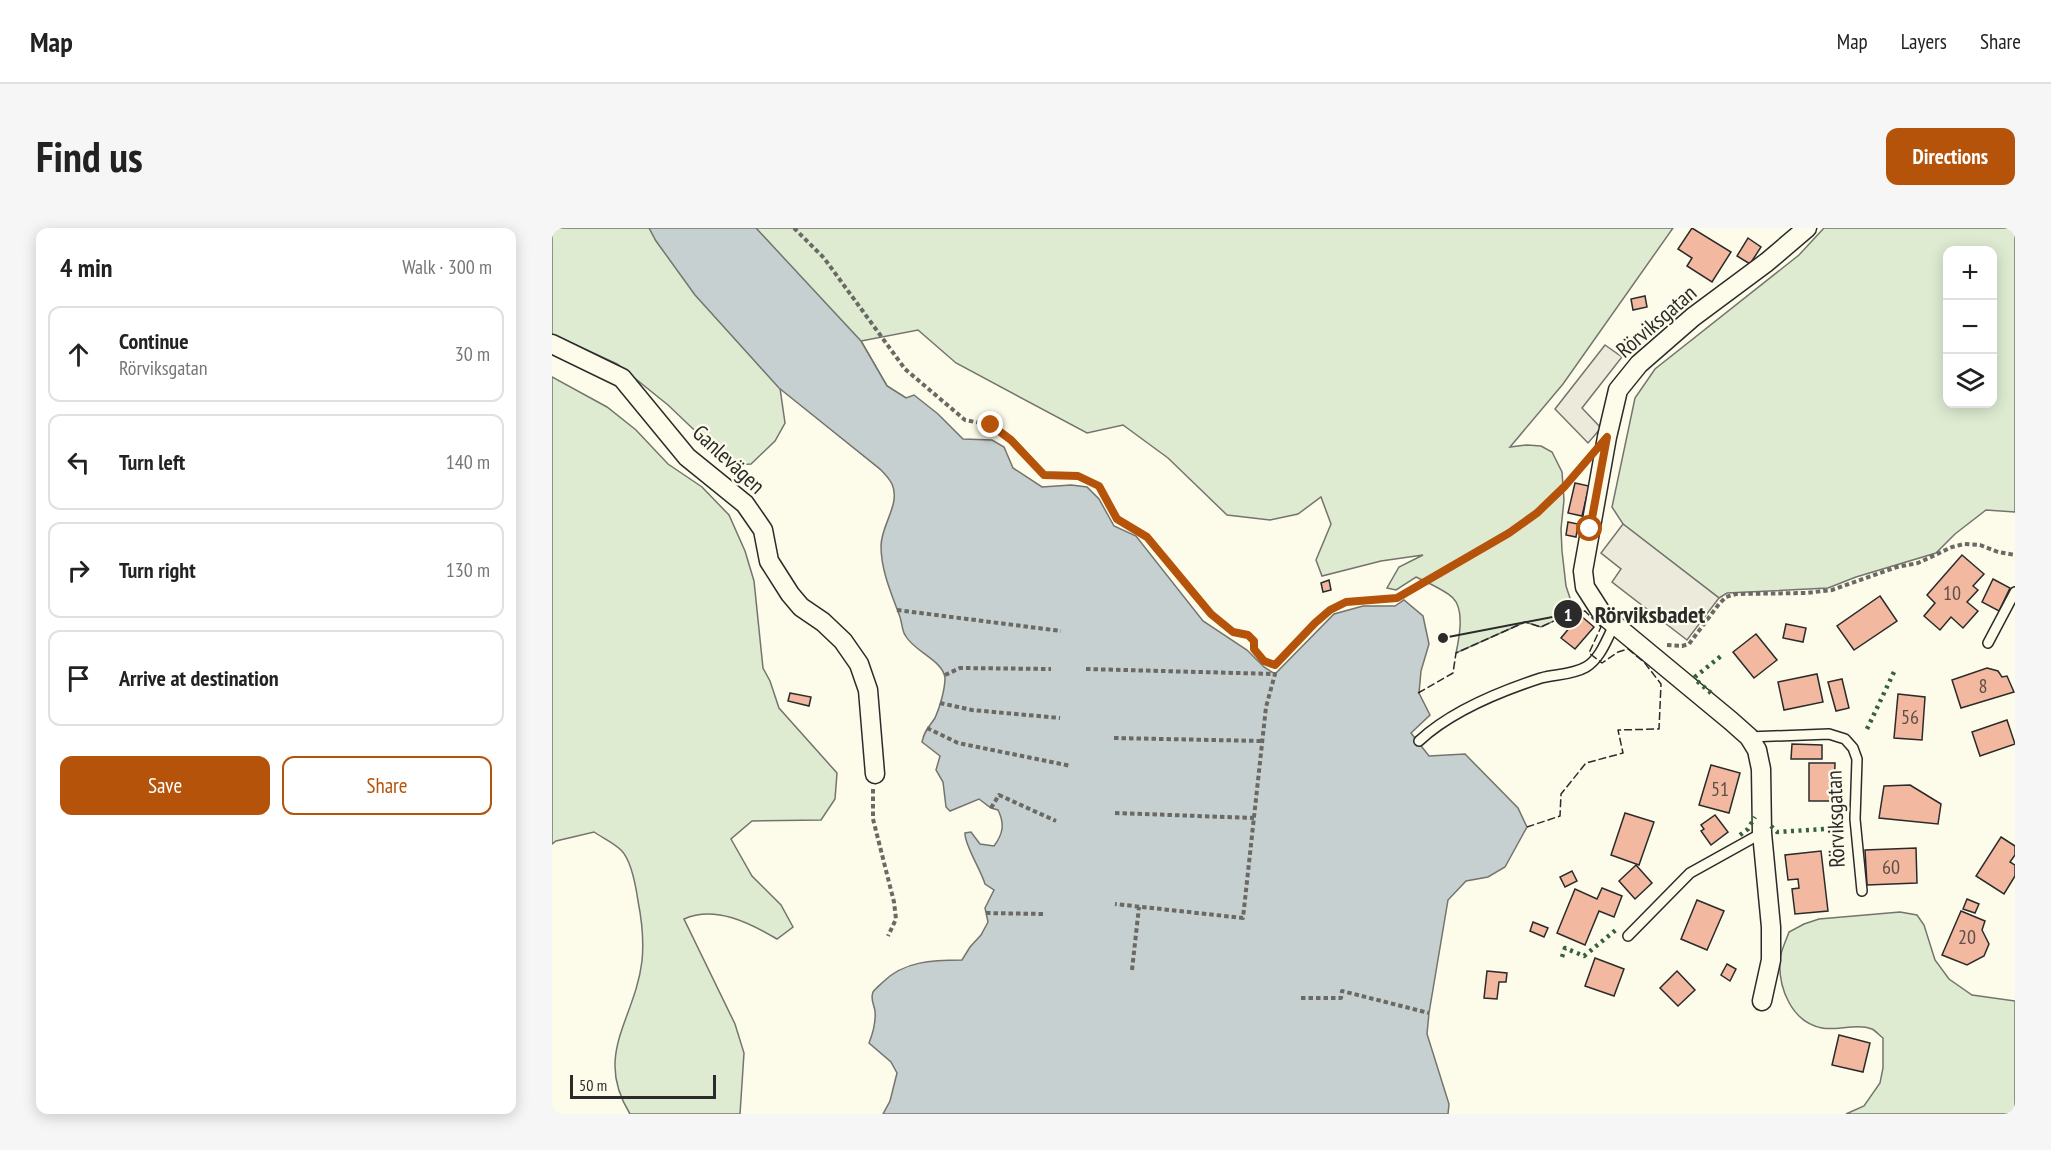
<!DOCTYPE html>
<meta charset="utf-8">
<style>
:root{--surface:#fff;--page:#f6f6f6;--text:#222;--muted:#767676;--line:#e0e0e0;--accent:#b45309}
body{margin:0;font-family:"PT Sans Narrow",sans-serif;background:var(--page);color:var(--text)}
.controls{position:absolute;right:18px;top:18px;display:grid;overflow:hidden;border-radius:12px;box-shadow:0 3px 15px #0003}
.controls button{width:54px;height:54px;display:grid;place-items:center;padding:0;border:0;border-bottom:2px solid var(--line);background:var(--surface);color:var(--text);font:30px sans-serif}
.scale{position:absolute;left:18px;bottom:15px;width:146px;box-sizing:border-box;padding-left:6px;border:3px solid #2b2b2b;border-top:0;font-size:16px;line-height:21px;white-space:nowrap;color:#2b2b2b;-webkit-text-stroke:4px #fdfbea;paint-order:stroke}
.stop{position:absolute;width:18px;height:18px;margin:-14px;border:4px solid #b45309;border-radius:50%;background:#fff}
.stop.end{background:#b45309;border-color:#fff;box-shadow:0 2px 6px #0008}
.list{margin:0;padding:0;list-style:none}
h2{display:flex;justify-content:space-between;align-items:center;height:78px;margin:0;padding:0 24px;font-size:26px}
h2 small{font-size:20px;font-weight:400;color:var(--muted)}
.list li{display:grid;grid-template-columns:39px 1fr auto;gap:18px;align-items:center;box-sizing:border-box;height:96px;margin:0 12px 12px;padding:0 12px;border:2px solid var(--line);border-radius:12px}
.list b{display:block;font-size:22px;white-space:nowrap}
.list p{margin:0;font-size:20px;white-space:nowrap;color:var(--muted)}
.list em{font-size:20px;font-style:normal;color:var(--muted)}
.actions{display:flex;gap:12px;padding:18px 24px}
.actions a{flex:1;padding:14px 0;border:2px solid var(--accent);border-radius:12px;text-align:center;font-size:21px;color:var(--accent)}
.actions .main{background:var(--accent);color:#fff}
.icon{flex:none;width:33px;height:33px;fill:none;stroke:currentColor;stroke-width:2;stroke-linecap:round;stroke-linejoin:round}
.map{position:relative;flex:none;width:1463px;height:886px;overflow:hidden;border-radius:12px}
header{display:flex;align-items:center;gap:36px;box-sizing:border-box;height:84px;padding:0 30px;background:var(--surface);border-bottom:2px solid var(--line)}
header strong{font-size:28px}
nav{display:flex;gap:33px;margin-inline-start:auto;font-size:21px}
.intro{display:flex;align-items:center;justify-content:space-between;box-sizing:border-box;height:144px;padding:0 36px}
h1{margin:0;font-size:42px}
.button{padding:15px 27px;border-radius:12px;background:var(--accent);color:#fff;font-size:21px;font-weight:700}
main{display:flex;gap:36px;padding:0 36px}
aside{flex:1;background:var(--surface);border-radius:12px;box-shadow:0 3px 15px #0003}
.map>svg:first-child{display:block}
.green{fill:#deebd1;stroke:#74746e;stroke-width:1.5;fill-rule:evenodd}
.parking{fill:#eceadb;stroke:#74746e;stroke-width:1.5}
.water{fill:#c7d0d0;stroke:#74746e;stroke-width:1.5}
.building{fill:#f2b8a0;stroke:#2b2b2b;stroke-width:1.5}
.lines{fill:none;stroke-linecap:round;stroke-linejoin:round}
.service-casing{stroke:#2b2b2b;stroke-width:12}
.minor-casing{stroke:#2b2b2b;stroke-width:21}
.path{stroke:#6a6964;stroke-width:4;stroke-dasharray:4.5 3;stroke-linecap:butt}
.service{stroke:#fdfbea;stroke-width:9}
.minor{stroke:#fdfbea;stroke-width:18}
.hedge{stroke:#34623c;stroke-width:4.5;stroke-dasharray:3 4.5;stroke-linecap:butt}
.fence{stroke:#2b2b2b;stroke-width:1.5;stroke-dasharray:8 3;stroke-linecap:butt}
.route{stroke:#b45309;stroke-width:8}
.labels{text-anchor:middle;dominant-baseline:central;stroke-width:4.5;stroke-linejoin:round;paint-order:stroke}
.number-label{font-size:20px;fill:#5d4e48}
.street-label{font-size:22px;fill:#2b2b2b;stroke:#fdfbea}
.leader{fill:none;stroke:#2b2b2b;stroke-width:2}
.callout-dot{fill:#2b2b2b;stroke:#fdfbea;stroke-width:2}
.mark-label{font-size:18px;text-anchor:middle;font-weight:bold;fill:#fff}
.callout-label{font-size:24px;text-anchor:middle;font-weight:bold;fill:#2b2b2b;stroke:#fdfbea;stroke-width:4.5;stroke-linejoin:round;paint-order:stroke}
</style>
<header>
<strong>Map</strong>
<nav><a>Map</a><a>Layers</a><a>Share</a></nav>
</header>
<div class="intro"><h1>Find us</h1><a class="button">Directions</a></div>
<main>
<aside>
<h2>4 min<small>Walk · 300 m</small></h2>
<ul class="list">
<li><svg class="icon" aria-label="ahead" viewBox="0 0 24 24"><path d="M12 20V5M6 11l6-6 6 6"/></svg><div><b>Continue</b><p>Rörviksgatan</p></div><em>30 m</em></li>
<li><svg class="icon" aria-label="left" viewBox="0 0 24 24"><path d="M17 20v-9H6M10 6l-5 5 5 5"/></svg><div><b>Turn left</b></div><em>140 m</em></li>
<li><svg class="icon" aria-label="right" viewBox="0 0 24 24"><path d="M7 20v-9h11M14 6l5 5-5 5"/></svg><div><b>Turn right</b></div><em>130 m</em></li>
<li><svg class="icon" aria-label="arrive" viewBox="0 0 24 24"><path d="M6 21V4h12l-3 4 3 4H6"/></svg><div><b>Arrive at destination</b></div></li>
</ul>
<div class="actions"><a class="main">Save</a><a>Share</a></div>
</aside>
<div class="map">
<svg width="1463" height="886" viewBox="0 0 1463 886">
<rect width="100%" height="100%" fill="#fdfbea"/>
<g class="green">
<path d="M0 0H1121L1011 156 958 219 975 217 989 218 1000 224 1010 244 1012 272 1009 301 1010 323 1014 358 1019 373 1017 386 989 399 973 394 904 425C907 411 913 382 901 370 893 362 874 354 864 349L844 362 835 360 847 339 871 327 829 333 770 348 764 332 779 296 769 269 746 286 718 292 675 287 616 230 571 197 535 205 404 135 366 102 309 113 335 158 354 170 328 241 228 160 233 195 223 213 199 236 179 237 116 177 65 136 0 106Z"/>
<path d="M1272 0H1463V284L1434 282 1403 306 1384 325 1304 349 1276 360 1175 365 1167 370 1071 296 1060 279 1083 170 1103 141 1247 27ZM1396 22H1440V176H1396Z"/>
<path d="M0 149 55 179 84 202 116 236 150 259 177 287 193 323 202 353 211 440 218 453 227 480 285 545 283 571 269 592 200 593 179 611 200 648 229 677 241 699 225 711C198 695 163 677 132 691L183 796 192 825 188 886H78C41 826 83 792 90 733 92 713 90 693 86 673 84 659 79 632 69 622 62 615 51 610 42 604L4 613 0 616Z"/>
<path d="M1348 684 1365 687 1372 697 1383 732 1397 751 1420 767 1463 773V886H1294L1312 878 1328 855 1331 840V810C1328 808 1324 803 1320 801 1305 795 1285 803 1270 800 1239 794 1226 759 1228 731 1229 722 1234 713 1237 704L1252 696 1267 691Z"/>
</g>
<g class="parking">
<path d="M1053 117 1070 129 1030 180 1049 200 1036 215 1003 181Z"/>
<path d="M1071 296 1167 370 1135 412 1060 354 1069 341 1049 325Z"/>
</g>
<path class="water" d="M97 0H204L309 113 335 158 354 170 362 167 386 186 411 211 440 212 452 219 461 240 490 259 519 257 535 259 547 271 562 298 584 308 651 393 695 422 712 439 723 446 782 386 811 378H843L852 372 871 388 877 416 869 443 867 465 878 487 859 505 877 528 913 526 966 580 975 599 953 639 936 649 914 653 896 672 877 785 875 806 897 876 896 886H331L338 873 345 845 339 834 317 815C321 805 324 794 323 783 322 776 318 771 321 764 323 761 328 757 331 754 352 733 381 732 410 732L418 719 429 707 436 694 433 680 442 662 433 656C429 642 412 616 413 605L419 604 428 616 442 618C451 606 453 596 446 582L439 580 427 571 398 583 394 579 391 554 384 542 388 528 370 514C372 503 377 499 383 490 388 479 393 461 393 450 391 432 362 424 353 407 350 402 350 395 348 389 340 367 329 343 329 318 329 297 349 276 340 256 337 250 332 245 328 241L227 160 143 67 104 13Z"/>
<g class="building">
<path d="M1140 0 1179 24 1160 54 1135 38 1140 30 1126 21Z"/>
<path d="M1196 10 1209 19 1198 36 1185 28Z"/>
<path d="M1093 68 1095 79 1081 82 1079 71Z"/>
<path d="M1023 255 1037 258 1030 288 1016 285Z"/>
<path d="M1016 294 1026 296 1024 309 1014 307Z"/>
<path d="M1410 327 1432 346 1421 358 1426 362 1415 374 1426 383 1411 400 1399 389 1388 402 1372 388 1383 375 1375 367Z"/>
<path d="M1441 351 1458 360 1447 383 1430 374Z"/>
<path d="M777 352 779 362 771 364 769 355Z"/>
<path d="M1328 368 1345 393 1302 422 1285 398Z"/>
<path d="M1028 387 1042 399 1023 421 1009 410Z"/>
<path d="M1234 396 1254 400 1251 414 1231 410Z"/>
<path d="M1204 406 1225 432 1202 450 1181 424Z"/>
<path d="M1435 440 1446 443 1450 449 1455 448 1462 464 1409 480 1400 452Z"/>
<path d="M1265 446 1271 474 1232 482 1226 454Z"/>
<path d="M1290 451 1297 480 1284 483 1276 454Z"/>
<path d="M238 465 259 469 257 478 236 473Z"/>
<path d="M1346 466 1373 469 1370 512 1342 510Z"/>
<path d="M1455 492 1463 516 1428 528 1420 504Z"/>
<path d="M1240 516 1270 517V531H1239Z"/>
<path d="M1257 535H1283L1282 573H1257Z"/>
<path d="M1159 537 1188 545 1177 585 1147 577Z"/>
<path d="M1358 557 1389 576 1386 596 1327 590 1332 558Z"/>
<path d="M1073 585 1102 594 1087 637 1059 627Z"/>
<path d="M1163 587 1176 604 1159 617 1149 603 1152 601 1149 597Z"/>
<path d="M1449 609 1463 618V627L1458 634 1463 637V648L1452 666 1424 648Z"/>
<path d="M1364 620 1365 655 1315 657 1313 622Z"/>
<path d="M1269 623 1276 683 1243 686 1240 661 1247 660 1246 651 1236 652 1233 627Z"/>
<path d="M1084 637 1100 655 1083 671 1067 653Z"/>
<path d="M1020 643 1025 653 1013 659 1008 649Z"/>
<path d="M1050 660 1070 668 1062 689 1047 683 1033 717 1005 705 1023 661 1045 671Z"/>
<path d="M1415 671 1427 676 1423 685 1411 681Z"/>
<path d="M1145 672 1172 683 1155 722 1129 711Z"/>
<path d="M1409 683 1433 693 1430 702 1437 716 1432 728 1415 737 1390 727Z"/>
<path d="M981 694 996 700 992 709 978 703Z"/>
<path d="M1043 730 1072 741 1062 768 1033 758Z"/>
<path d="M1175 736 1184 741 1178 753 1169 747Z"/>
<path d="M935 743 955 745 954 754H947L945 771 932 770Z"/>
<path d="M1125 743 1143 762 1126 778 1108 760Z"/>
<path d="M1287 807 1318 815 1311 844 1280 837Z"/>
</g>
<g class="lines">
<defs>
<g id="service">
<path d="M1436 415 1463 364"/>
<path d="M1197 509 1277 506 1293 511 1301 520 1305 531 1303 591 1310 663"/>
<path d="M867 513C898 484 949 463 989 450 1004 446 1020 447 1034 439 1048 431 1055 411 1062 397"/>
<path d="M1076 708 1138 645 1210 605"/>
</g>
<g id="minor">
<path d="M0 116 70 150 135 229 193 276 211 302 217 333 238 366 249 379 271 394 291 413 307 436 316 462 323 546"/>
<path d="M1210 773 1219 732V699L1210 605 1209 541 1205 522 1197 509 1179 493 1051 387 1033 359 1031 343 1055 209 1066 162 1087 136 1141 89 1215 34 1255 0"/>
</g>
</defs>
<use href="#service" class="service-casing"/>
<use href="#minor" class="minor-casing"/>
<g class="path">
<path d="M242 0 272 30 353 141 413 192 439 197 459 212 492 247 526 248 547 258 565 291 595 309 659 386 681 404 696 407 702 413V421L712 433 723 437 778 382 794 374 845 370 957 305 985 284 1013 258 1032 234"/>
<path d="M345 382 509 403"/>
<path d="M1143 384 1155 394"/>
<path d="M1115 417 1130 418 1137 416 1167 376 1174 369 1184 366 1254 365 1280 362 1345 339 1366 335 1400 319 1412 316 1428 317 1446 324 1463 327"/>
<path d="M534 441 723 446 714 479 691 690 563 676"/>
<path d="M393 447 408 440 499 441"/>
<path d="M388 475 420 482 508 490"/>
<path d="M375 500 406 515 519 538"/>
<path d="M562 510 710 513"/>
<path d="M321 561V591L342 674 344 691 336 708"/>
<path d="M439 580 447 567 504 593"/>
<path d="M563 585 702 590"/>
<path d="M434 685 492 686"/>
<path d="M580 742 587 679"/>
<path d="M749 770H789L790 763 877 785"/>
</g>
<use href="#service" class="service"/>
<use href="#minor" class="minor"/>
<g class="hedge">
<path d="M1159 465 1145 453 1143 449 1169 428"/>
<path d="M1315 501 1342 444"/>
<path d="M1219 598 1225 604 1272 601"/>
<path d="M1188 607 1196 601 1203 589"/>
<path d="M1010 729 1013 720 1032 728 1065 701"/>
</g>
<path class="fence" d="M866 465 901 445 904 425 973 394 989 399 1017 386 1033 383 1049 399 1037 425 1050 435 1066 424 1076 421 1092 434 1109 456 1107 501 1066 502 1071 525 1034 535 1009 566 1008 588 975 599"/>
</g>
<g class="lines">
<path class="route" d="M439 197 459 212 492 247 526 248 547 258 565 291 595 309 659 386 681 404 696 407 702 413V421L712 433 723 437 763 395 778 382 794 374 845 370 957 305 985 285 1013 258 1055 209 1038 301"/>
</g>
<g class="labels">
<g class="number-label">
<text x="1400" y="365">10</text>
<text x="1431" y="458">8</text>
<text x="1358" y="489">56</text>
<text x="1168" y="561">51</text>
<text x="1339" y="639">60</text>
<text x="1415" y="709">20</text>
</g>
<g class="street-label">
<text transform="translate(1104 93) rotate(-41)">Rörviksgatan</text>
<text transform="translate(177 231) rotate(43)">Ganlevägen</text>
<text transform="translate(1283 591) rotate(-92)">Rörviksgatan</text>
</g>
</g>
<path class="leader" d="M891 410L1016 386"/>
<g class="callout-dot">
<circle cx="891" cy="410" r="6"/>
<circle cx="1016" cy="386" r="15"/>
</g>
<g class="mark-label">
<text x="1016" y="393">1</text>
</g>
<g class="callout-label">
<text x="1098" y="395">Rörviksbadet</text>
</g>
</svg>
<div class="controls">
<button>+</button>
<button>−</button>
<button><svg class="icon" aria-label="layers" viewBox="0 0 24 24"><path d="M12 4l9 5-9 5-9-5zM3 14l9 5 9-5"/></svg></button>
</div>
<div class="scale">50 m</div>
<div class="stop" style="left:1038px;top:301px"></div>
<div class="stop end" style="left:439px;top:197px"></div>
</div>
</main>
